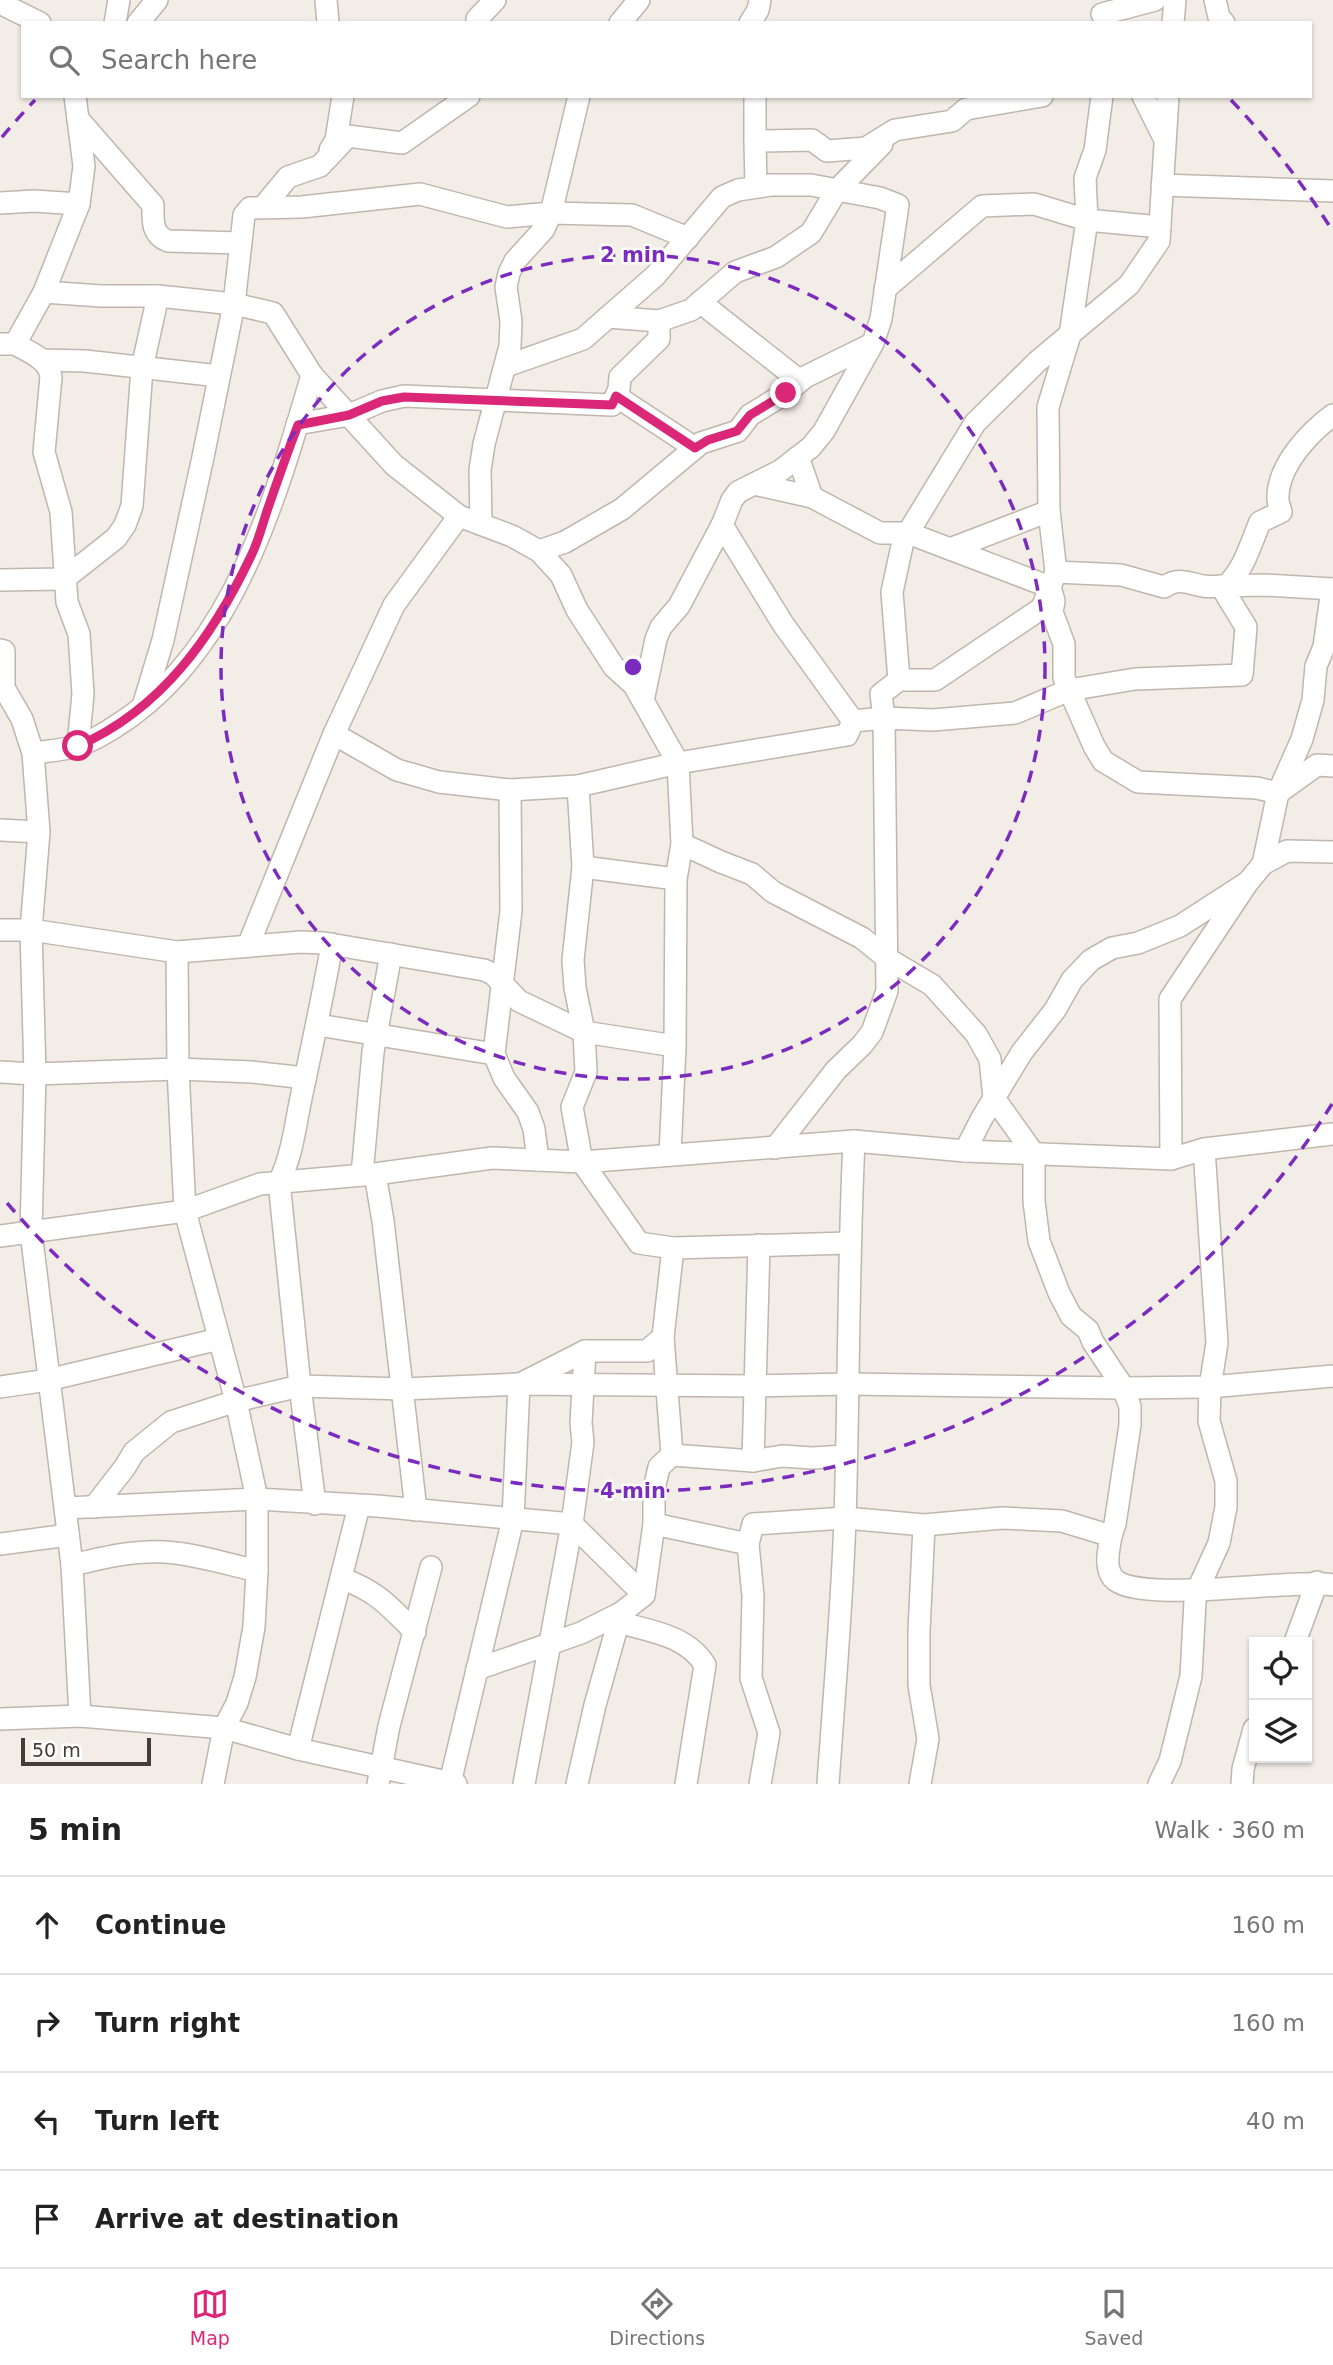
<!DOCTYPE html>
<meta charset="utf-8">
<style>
:root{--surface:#fff;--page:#f2f2f2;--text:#222;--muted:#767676;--line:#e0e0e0;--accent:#db2777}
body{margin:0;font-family:"DejaVu Sans",sans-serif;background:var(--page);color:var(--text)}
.controls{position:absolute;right:21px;bottom:21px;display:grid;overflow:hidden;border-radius:0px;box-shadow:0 2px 5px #0004}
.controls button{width:63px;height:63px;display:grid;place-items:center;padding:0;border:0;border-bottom:2px solid var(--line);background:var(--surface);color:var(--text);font:35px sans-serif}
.scale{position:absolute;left:21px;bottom:18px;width:130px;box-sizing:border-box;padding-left:7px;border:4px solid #443d36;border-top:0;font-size:19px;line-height:24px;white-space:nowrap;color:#443d36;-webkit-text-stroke:5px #fff;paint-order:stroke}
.stop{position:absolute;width:21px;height:21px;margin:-16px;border:5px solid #db2777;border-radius:50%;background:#fff}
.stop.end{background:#db2777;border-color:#fff;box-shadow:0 2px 7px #0008}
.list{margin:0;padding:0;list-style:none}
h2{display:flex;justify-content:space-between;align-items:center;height:91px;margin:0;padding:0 28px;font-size:30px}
h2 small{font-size:23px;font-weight:400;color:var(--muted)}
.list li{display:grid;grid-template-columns:46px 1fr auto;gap:21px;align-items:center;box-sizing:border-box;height:98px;padding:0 28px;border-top:2px solid var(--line)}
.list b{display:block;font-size:26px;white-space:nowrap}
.list em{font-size:23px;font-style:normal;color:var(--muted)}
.icon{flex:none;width:38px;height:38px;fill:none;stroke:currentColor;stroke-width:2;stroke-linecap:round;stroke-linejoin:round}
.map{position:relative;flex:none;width:1333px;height:1784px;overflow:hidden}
.search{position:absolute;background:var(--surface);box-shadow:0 2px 5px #0004;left:21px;right:21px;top:21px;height:77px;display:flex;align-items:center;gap:18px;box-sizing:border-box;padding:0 24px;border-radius:0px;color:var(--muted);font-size:26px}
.sheet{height:483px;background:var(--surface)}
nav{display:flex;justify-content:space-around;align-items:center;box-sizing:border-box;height:98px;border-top:2px solid var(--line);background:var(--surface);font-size:19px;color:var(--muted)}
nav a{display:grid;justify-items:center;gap:4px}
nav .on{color:var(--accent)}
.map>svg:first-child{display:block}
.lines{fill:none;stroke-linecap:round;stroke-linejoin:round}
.minor-casing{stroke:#c0b6ac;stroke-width:24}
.minor{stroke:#fff;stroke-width:21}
.route{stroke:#db2777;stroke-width:9}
.ring{fill:none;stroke:#7b2cbf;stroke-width:3.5;stroke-dasharray:12 9}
.centre{fill:#7b2cbf;stroke:#fff;stroke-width:3.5}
.ring-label{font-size:21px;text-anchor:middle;font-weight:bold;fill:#7b2cbf;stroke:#fff;stroke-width:5;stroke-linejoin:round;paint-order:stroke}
</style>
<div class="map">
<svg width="1333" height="1784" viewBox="0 0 1333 1784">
<rect width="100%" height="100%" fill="#f2ede6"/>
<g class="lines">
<defs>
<g id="minor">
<path d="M326 0 328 23"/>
<path d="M1215 0 1219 17 1224 23"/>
<path d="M0 3 40 23"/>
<path d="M1102 14 1155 0"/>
<path d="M115 23 119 0"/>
<path d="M138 23 157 0"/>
<path d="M477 23V19L495 0"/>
<path d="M620 23 639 0"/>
<path d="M750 23 758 10 760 0"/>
<path d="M1173 23 1175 0"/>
<path d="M1143 96 1164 138"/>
<path d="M78 119 153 205C153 220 151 234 168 241L241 243"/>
<path d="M755 141V96"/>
<path d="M330 150 336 140 343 96"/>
<path d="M1162 185 1333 191"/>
<path d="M756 187 755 141 812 140 827 151 866 148 895 130 952 121 966 109 1042 96"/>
<path d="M0 203 34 201 79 204"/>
<path d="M264 206 288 177 320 166 348 136 402 143 469 96"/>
<path d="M885 289 982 206 1034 204 1087 220 1085 178 1095 150 1102 96"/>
<path d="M44 292 101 296H158"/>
<path d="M700 302 800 381"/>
<path d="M659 321 691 310 735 272 776 257 811 233 837 190 882 144"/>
<path d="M0 344H15L44 292 79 204 84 166 75 96"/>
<path d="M15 344C29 352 49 359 51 377L44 452 61 512 67 602 79 634 83 694 78 746"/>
<path d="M42 360 85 361 219 376"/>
<path d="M506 366 583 339 655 276 722 197 738 190 771 185H811L880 198 898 205 881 319 873 343 824 431 811 447 780 471 738 492 732 500 722 525 679 606 661 627 656 639 643 701"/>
<path d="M616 396 695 448"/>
<path d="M297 424 349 415 382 401 404 396 612 405 619 389 620 377 659 339V321L608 317"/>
<path d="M754 484 812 497 798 457"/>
<path d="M812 497 880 533H908L1050 587 1054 601 1052 612 1064 644V678L1094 746 1103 761 1138 782 1257 788 1278 793 1317 765 1333 766"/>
<path d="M481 524 480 470 484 444 510 346 511 321 506 287 509 273 515 261 544 229 551 213 579 96"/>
<path d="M722 525 783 624 853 721"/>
<path d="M950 549 1049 511"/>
<path d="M539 551 565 542 622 509 701 443 738 431 750 415 786 393 805 377 872 344"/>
<path d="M1056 572 1049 511 1048 407 1070 335 1087 220 1160 227"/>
<path d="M0 580 64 579 116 538 125 525 132 506 142 368 158 296 234 304 273 313 312 375 394 465 459 516 512 536 539 551 561 575 577 610 614 667 634 685 678 763 682 844 721 862 752 874 773 892 862 938 888 959 932 985 976 1034 990 1059 994 1098 1034 1154V1201L1039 1241 1059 1293 1071 1316 1088 1330 1093 1342 1121 1384 1130 1406V1425L1115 1524 1111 1536"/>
<path d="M0 650 4 651V688L22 719 33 753 39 832 31 930 35 1074 31 1232 72 1565 80 1716"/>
<path d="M899 680 892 592 903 541 975 423 1038 361 1129 285 1159 241 1168 96"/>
<path d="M143 706 163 640 203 457 234 304 244 215 250 208 302 207 420 194 507 217 551 213 632 215 688 238"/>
<path d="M334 734 397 770 439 782 510 790 578 786 678 763 847 735 853 721 884 718 881 694 899 680H935L1042 608 1056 572 1121 575 1164 587C1179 577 1187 583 1203 586 1210 587 1219 586 1226 586 1244 570 1251 543 1260 522L1281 512C1280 507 1277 501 1278 496 1279 464 1310 432 1333 415"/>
<path d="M33 753C48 751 66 750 80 745 99 738 115 727 131 716 236 640 277 494 312 375"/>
<path d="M578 786 583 867 573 960 575 988 584 1032 586 1072 572 1107 582 1162 639 1243 673 1248 849 1243"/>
<path d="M510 790 511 911 494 1054 504 1078 528 1112 534 1129 538 1160"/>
<path d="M0 830 39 832"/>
<path d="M1263 864 1278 793 1302 739 1313 700 1316 666 1324 647 1332 589"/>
<path d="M583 867 676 879"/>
<path d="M0 930H31L177 952 301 942 324 943 484 970 493 974 519 1001 584 1032 675 1046 670 1155"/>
<path d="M248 946 334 734 394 605 459 516"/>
<path d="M177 952 178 1069 185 1211 236 1401 257 1499V1571L254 1627 245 1677 237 1703 224 1728 213 1784"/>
<path d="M318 1025 494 1054"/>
<path d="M675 1046 676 879 682 844"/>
<path d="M0 1072 35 1074 178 1069 252 1072 305 1078"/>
<path d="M775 1148 836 1070 862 1045 872 1032 887 991 884 718 933 720 1015 713 1069 690 1135 679 1242 675 1246 627 1221 586 1264 585 1333 589"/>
<path d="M965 1151 982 1118 1022 1052 1055 1010 1072 980 1091 960 1112 948 1138 943 1180 926 1248 882"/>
<path d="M1171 1159 1170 999 1248 882 1263 864 1287 851 1333 852"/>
<path d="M375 1174 383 1221 416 1510"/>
<path d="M362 1175 373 1052 391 954"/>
<path d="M0 1236 185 1211 260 1184 375 1174 492 1158 582 1162 854 1141 965 1151 1171 1159 1204 1149 1333 1134"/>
<path d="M524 1382 585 1351H647L663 1337"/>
<path d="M0 1387 48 1380 219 1339"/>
<path d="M672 1455 753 1461 782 1456 812 1458 845 1456"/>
<path d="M753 1461 759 1245"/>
<path d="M315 1504 300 1386 279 1182C292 1156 295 1127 301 1098 312 1047 323 996 332 944"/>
<path d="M94 1507 125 1467 134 1452 171 1422 236 1401 300 1386 403 1389 519 1384 755 1386 849 1384 1122 1388 1210 1387 1333 1376"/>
<path d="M66 1508 257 1499 377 1506 572 1524 644 1595 654 1524 748 1544 753 1524 845 1518 924 1525 1002 1518 1062 1521 1111 1536C1109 1549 1104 1566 1113 1578 1136 1605 1292 1578 1333 1585"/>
<path d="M654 1524V1489L659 1467 672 1455 663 1337 673 1248"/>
<path d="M0 1544 68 1535"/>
<path d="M748 1544 753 1596 751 1678 769 1733 760 1784"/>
<path d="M72 1565C101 1558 134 1550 165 1552 196 1554 227 1564 257 1571"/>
<path d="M341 1578C378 1592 388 1605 415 1632"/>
<path d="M618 1622C649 1631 687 1635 705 1665L686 1784"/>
<path d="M1295 1642 1317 1582"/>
<path d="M477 1669 581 1633 621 1613"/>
<path d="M0 1719 80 1716 224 1728 298 1749 456 1784"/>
<path d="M298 1749 359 1506"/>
<path d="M450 1783 513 1519 519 1384"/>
<path d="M378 1784 389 1726 431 1567"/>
<path d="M524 1784 572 1524 583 1442 581 1423 585 1351"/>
<path d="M577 1784 595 1705 621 1613 644 1595"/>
<path d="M828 1784C834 1696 842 1607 845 1519 849 1393 848 1267 854 1141"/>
<path d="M920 1784 928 1739 919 1685V1631L924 1525"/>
<path d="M1159 1784 1170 1761 1191 1676 1195 1601 1198 1589 1219 1543 1226 1507V1481L1209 1421 1210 1387 1217 1343 1204 1149"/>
<path d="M1242 1784 1243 1769 1254 1729"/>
</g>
</defs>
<use href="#minor" class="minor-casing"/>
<use href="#minor" class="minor"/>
</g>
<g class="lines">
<path class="route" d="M78 746C162 709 213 636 251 556 258 542 262 526 267 511 277 482 287 453 298 425L349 415 382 401 404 397 612 405 616 396 695 448 708 440 737 431 750 415 786 393"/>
</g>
<g class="ring">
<circle cx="633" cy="667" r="412"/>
<path d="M1332 1104A824 824 0 0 1 2 1197M2 137A824 824 0 0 1 35 100M1231 100A824 824 0 0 1 1332 230"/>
</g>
<circle cx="633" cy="667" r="10" class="centre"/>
<g class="ring-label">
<text x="633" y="262">2 min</text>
<text x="633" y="1498">4 min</text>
</g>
</svg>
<div class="controls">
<button><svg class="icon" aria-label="locate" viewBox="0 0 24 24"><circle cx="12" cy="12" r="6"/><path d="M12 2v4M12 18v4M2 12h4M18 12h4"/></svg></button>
<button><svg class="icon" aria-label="layers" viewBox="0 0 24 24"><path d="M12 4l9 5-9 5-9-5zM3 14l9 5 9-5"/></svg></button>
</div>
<div class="scale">50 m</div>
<div class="stop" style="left:78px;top:746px"></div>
<div class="stop end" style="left:786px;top:393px"></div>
<div class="search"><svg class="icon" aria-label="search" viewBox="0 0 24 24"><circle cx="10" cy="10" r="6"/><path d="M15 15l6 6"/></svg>Search here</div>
</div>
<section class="sheet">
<h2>5 min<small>Walk · 360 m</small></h2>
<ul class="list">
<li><svg class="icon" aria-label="ahead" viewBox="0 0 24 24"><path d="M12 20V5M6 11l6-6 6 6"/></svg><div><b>Continue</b></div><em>160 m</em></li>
<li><svg class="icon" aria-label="right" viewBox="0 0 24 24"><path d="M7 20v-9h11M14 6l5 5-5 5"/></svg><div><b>Turn right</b></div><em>160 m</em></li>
<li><svg class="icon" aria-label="left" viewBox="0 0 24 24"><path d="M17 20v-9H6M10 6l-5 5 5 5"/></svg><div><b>Turn left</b></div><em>40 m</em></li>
<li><svg class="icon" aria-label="arrive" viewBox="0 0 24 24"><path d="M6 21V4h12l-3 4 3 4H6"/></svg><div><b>Arrive at destination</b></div></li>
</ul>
</section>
<nav>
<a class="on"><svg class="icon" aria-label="map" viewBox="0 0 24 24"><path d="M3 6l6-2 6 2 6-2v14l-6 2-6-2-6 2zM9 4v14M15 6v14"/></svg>Map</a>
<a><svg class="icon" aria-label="directions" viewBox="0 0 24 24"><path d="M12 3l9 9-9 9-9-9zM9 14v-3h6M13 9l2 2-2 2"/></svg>Directions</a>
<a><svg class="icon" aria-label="saved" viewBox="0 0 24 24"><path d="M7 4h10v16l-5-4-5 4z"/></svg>Saved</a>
</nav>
